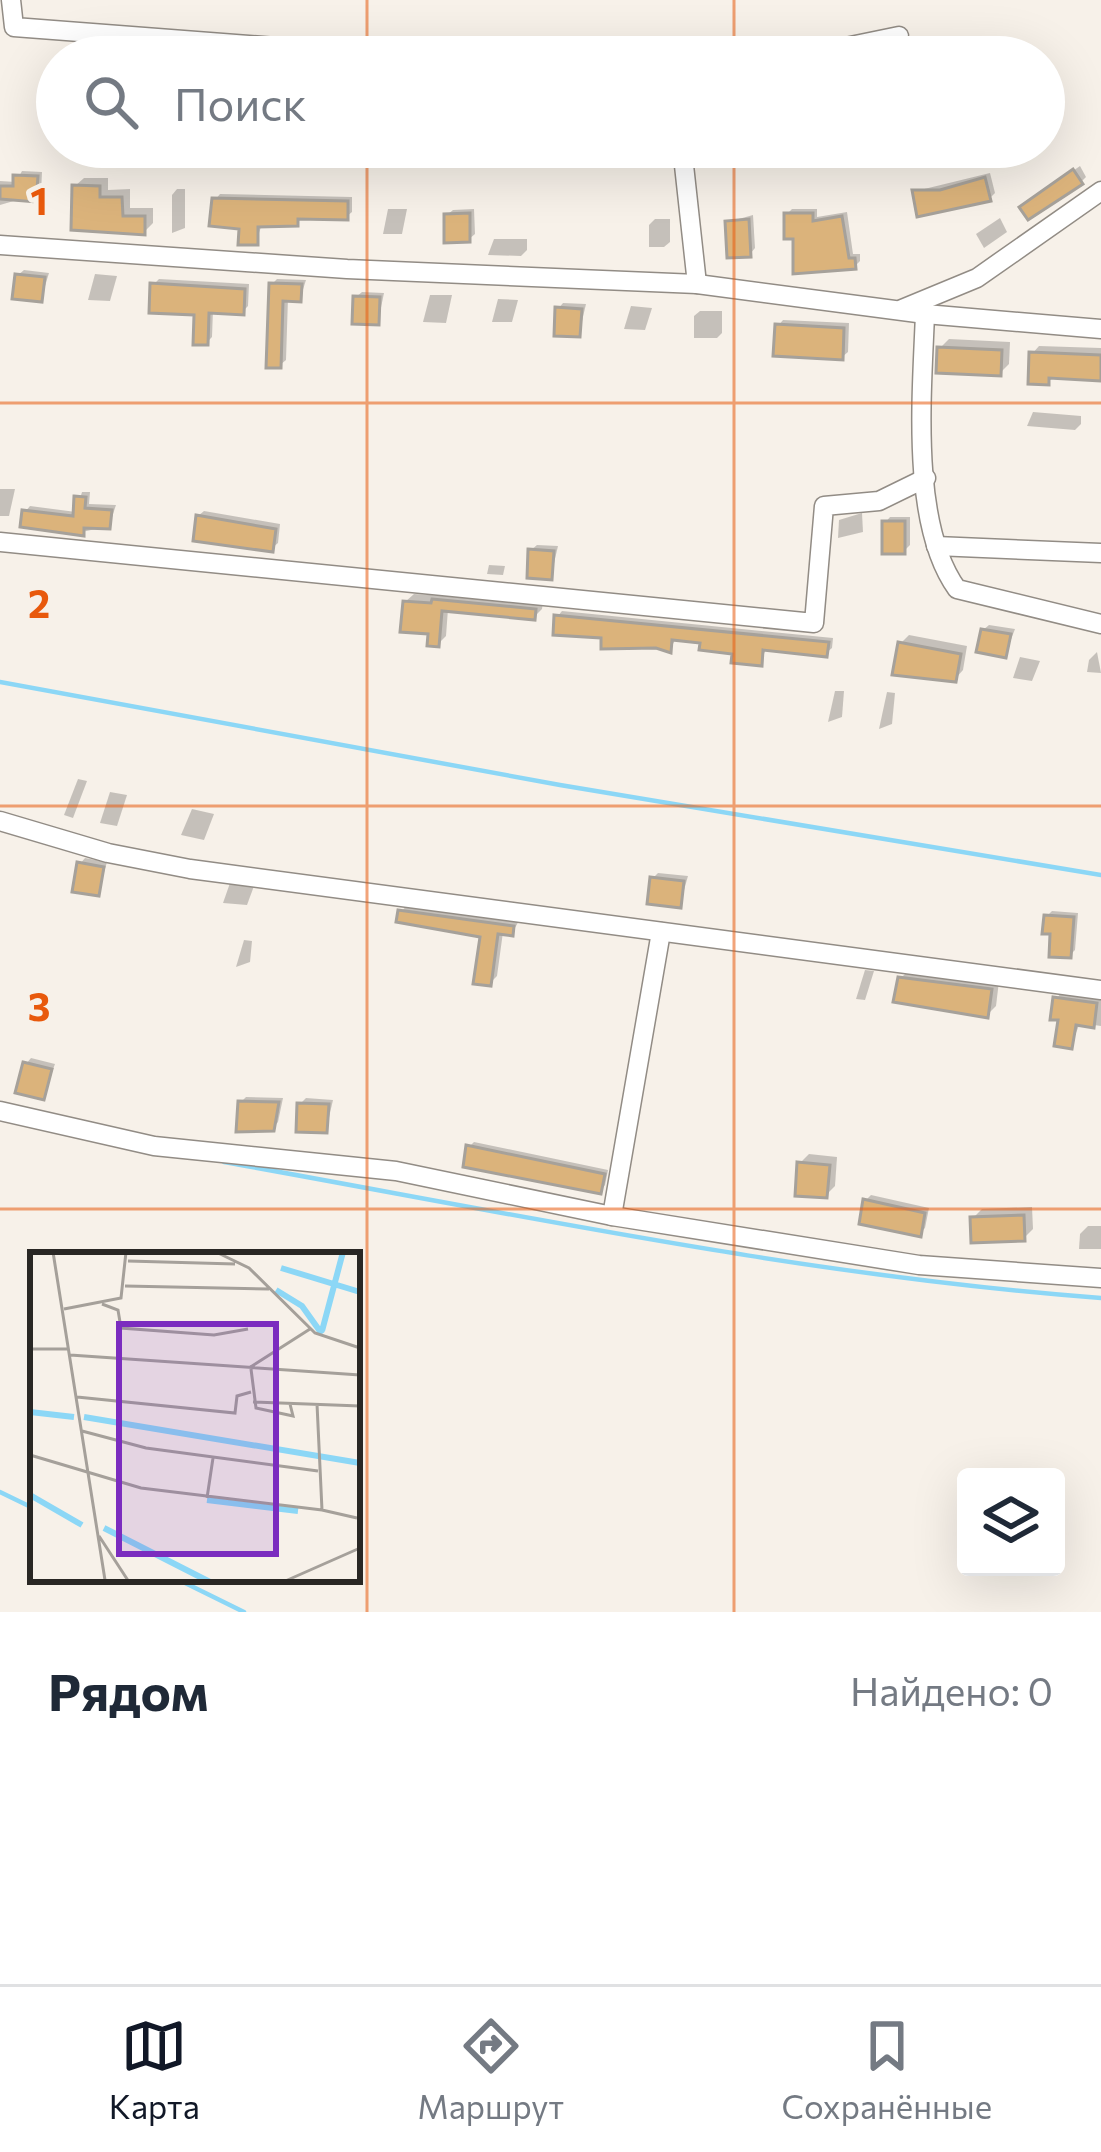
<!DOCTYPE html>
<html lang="ru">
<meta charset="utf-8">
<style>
:root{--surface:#fff;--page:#f2f2f3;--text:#1f2937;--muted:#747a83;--line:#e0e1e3;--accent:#111827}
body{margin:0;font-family:Commissioner,sans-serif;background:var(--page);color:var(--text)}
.controls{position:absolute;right:36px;bottom:36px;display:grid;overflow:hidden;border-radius:12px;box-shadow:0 12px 48px #0002}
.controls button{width:108px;height:108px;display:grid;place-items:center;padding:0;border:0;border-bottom:3px solid var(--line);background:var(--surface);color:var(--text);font:60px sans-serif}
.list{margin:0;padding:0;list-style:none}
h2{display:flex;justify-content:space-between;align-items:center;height:156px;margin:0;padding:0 48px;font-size:51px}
h2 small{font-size:39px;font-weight:400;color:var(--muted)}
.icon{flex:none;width:66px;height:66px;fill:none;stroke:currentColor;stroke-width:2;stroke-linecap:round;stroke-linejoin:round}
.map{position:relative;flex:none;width:1101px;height:1612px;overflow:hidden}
.search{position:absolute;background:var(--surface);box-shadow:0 12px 48px #0002;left:36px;right:36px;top:36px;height:132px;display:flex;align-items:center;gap:30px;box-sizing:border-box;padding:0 42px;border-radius:66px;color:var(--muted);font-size:45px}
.sheet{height:372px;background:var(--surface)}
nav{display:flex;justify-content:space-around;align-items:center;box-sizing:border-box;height:168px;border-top:3px solid var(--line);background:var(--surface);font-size:33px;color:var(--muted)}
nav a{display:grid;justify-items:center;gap:6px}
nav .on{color:var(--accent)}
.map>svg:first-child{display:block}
.shadow{fill:#0003}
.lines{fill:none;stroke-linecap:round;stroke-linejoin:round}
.stream{stroke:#8cd7f6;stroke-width:4.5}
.building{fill:#dbb37b;stroke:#a6a19a;stroke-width:3}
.street-casing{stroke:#928c85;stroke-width:21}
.street{stroke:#fff;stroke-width:18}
.grid{fill:none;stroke:#e8590c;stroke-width:3;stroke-opacity:0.55}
.inset-river{fill:none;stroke:#8cd7f6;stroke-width:6}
.inset-road{fill:none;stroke:#a5a09a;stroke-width:3}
.view{fill:#7b2cbf;fill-opacity:0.15;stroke:#7b2cbf;stroke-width:6}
.inset-edge{fill:none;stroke:#292724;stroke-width:6}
.grid-label{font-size:39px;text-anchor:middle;font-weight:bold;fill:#e8590c;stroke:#f7f1e9;stroke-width:10;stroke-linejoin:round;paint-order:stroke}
</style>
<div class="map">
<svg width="1101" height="1612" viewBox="0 0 1101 1612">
<rect width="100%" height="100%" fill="#f7f1e9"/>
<g class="shadow">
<path d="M1080 166 1086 177 1081 182 1028 202Z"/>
<path d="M22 171 42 172 41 193 0 205V181L16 182Z"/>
<path d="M990 173 995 193 990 198 916 191Z"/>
<path d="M84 178H108V190L130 189V208H153V223L144 232 75 186Z"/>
<path d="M177 189H185V228L172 233V195Z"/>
<path d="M220 194 352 197V212L346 217 303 216 297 223 262 224 256 242 215 200Z"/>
<path d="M388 209H407L402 234H383Z"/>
<path d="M474 209 475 234 469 239 447 215 453 210Z"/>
<path d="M792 209H817V217L847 212 853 254H860V261L854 267 796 236 787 214Z"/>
<path d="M753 215 755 248 750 254 728 222Z"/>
<path d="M1000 218 1007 232 984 248 976 234Z"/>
<path d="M655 219H670V242L664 247H649V225Z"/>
<path d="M494 239H527V250L521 256 488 255Z"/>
<path d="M24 270 49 273 41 299 18 275Z"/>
<path d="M95 274 117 276 110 301 88 300Z"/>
<path d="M159 279 249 284 248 306 242 312 213 310 212 337 207 342 197 313 153 285Z"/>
<path d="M277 279 306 280 300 299 288 298 286 360 280 365 272 284Z"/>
<path d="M362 292 384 293 378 322 356 297Z"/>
<path d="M430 295H452L446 323 423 322Z"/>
<path d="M498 299 518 300 512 322H492Z"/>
<path d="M563 303 586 304 579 334 558 309Z"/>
<path d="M631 306 652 308 645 330 624 329Z"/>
<path d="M700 311H722V333L717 338H694V316Z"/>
<path d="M783 320 849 323 848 352 842 357 778 326Z"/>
<path d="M949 339 1010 342 1009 364 1000 373 940 348Z"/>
<path d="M1039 346 1101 348V378L1054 376 1048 382 1032 354Z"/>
<path d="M1033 412 1081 416V424L1075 430 1027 426Z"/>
<path d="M0 489H15L9 516H0Z"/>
<path d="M82 492H90L89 504 116 505 109 526 82 532 25 512 30 506 76 512Z"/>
<path d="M204 511 280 524 278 543 272 548 198 516Z"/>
<path d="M862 513 863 532 838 538 839 520Z"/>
<path d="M890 517H910V545L904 551 885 523Z"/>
<path d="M537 545 558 546 551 576 531 550Z"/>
<path d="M505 566 503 575 487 574 489 565Z"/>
<path d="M414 594 543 602 542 609 534 617 448 609 446 636 438 644 405 602Z"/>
<path d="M562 611 833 638 832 648 826 653 767 647 760 663 704 641 676 638 670 650 604 647V635L557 617Z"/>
<path d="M989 625 1015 629 1005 655 983 630Z"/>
<path d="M909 635 967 646 963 670 955 679 900 644Z"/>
<path d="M1097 652 1101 673 1087 672 1089 660Z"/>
<path d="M1020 657 1040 661 1032 681 1013 678Z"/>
<path d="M835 691H844L842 717 828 722Z"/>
<path d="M887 692 895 693 892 724 879 729Z"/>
<path d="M78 779 87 781 73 818 64 815Z"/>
<path d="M110 792 127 795 117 826 100 823Z"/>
<path d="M192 809 214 814 204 840 181 835Z"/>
<path d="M85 858 107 862 98 893 80 864Z"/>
<path d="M658 873 688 876 680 904 653 878Z"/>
<path d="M230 883 254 886 247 905 223 903Z"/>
<path d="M408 904 520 919 512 933 503 932 497 976 490 983 483 934 401 912Z"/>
<path d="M1052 911 1078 913 1075 950 1070 955 1046 917Z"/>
<path d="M244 940 252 941 250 962 236 967Z"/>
<path d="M910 969 999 981 996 1006 987 1015 901 978Z"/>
<path d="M865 970 874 971 865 1000 856 999Z"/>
<path d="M1062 992 1101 997V1026L1080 1023 1071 1045 1056 999Z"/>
<path d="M31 1058 55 1064 43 1097 26 1064Z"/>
<path d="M246 1097 283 1098 278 1122 273 1128 241 1102Z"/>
<path d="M306 1098 333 1100 326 1130 300 1104Z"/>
<path d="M474 1142 608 1170 605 1185 600 1191 469 1147Z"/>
<path d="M809 1154 837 1157 835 1186 826 1195 800 1163Z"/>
<path d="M871 1195 929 1208 925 1228 920 1233 866 1200Z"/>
<path d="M1032 1207 1033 1229 1024 1238 973 1218 982 1209Z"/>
<path d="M1088 1226H1101V1249H1079L1080 1234Z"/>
</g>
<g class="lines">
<g class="stream">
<path d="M0 682 560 785 1101 875"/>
<path d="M224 1162C515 1214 806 1276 1101 1298"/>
<path d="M0 1492 33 1508"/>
<path d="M177 1579 244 1612"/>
</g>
</g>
<g class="building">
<path d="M1073 169 1083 184 1028 220 1019 207Z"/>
<path d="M13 175 38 176 36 202 0 199V186H13Z"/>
<path d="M985 177 991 201 917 217 912 190H940Z"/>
<path d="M72 185 100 186V197H122L123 216H145V235L71 230Z"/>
<path d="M212 198 348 201V220L298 219V226L258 227V245H238L239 229 209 226Z"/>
<path d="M470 213V242L444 243V214Z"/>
<path d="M784 213H813V221L842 216 849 258H855L856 269 793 274V239H784Z"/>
<path d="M749 219 751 257 727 258 725 221Z"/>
<path d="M15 274 45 277 42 302 12 299Z"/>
<path d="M150 283 245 289 244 315 209 313 208 345H193L194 315 149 313Z"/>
<path d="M269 283 302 284 301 302 283 301 281 368H266Z"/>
<path d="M353 296 380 297 379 325 352 324Z"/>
<path d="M555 307 582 309 580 337 554 336Z"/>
<path d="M775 324 844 328 843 360 773 356Z"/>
<path d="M937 347 1002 350 1001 376 936 373Z"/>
<path d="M1029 352 1101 355V381L1049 378V385L1028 384Z"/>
<path d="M74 496 86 497 85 508 112 510 110 529 84 528V536L20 527 22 510 73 516Z"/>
<path d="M196 515 276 529 273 552 193 541Z"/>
<rect x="882" y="521" width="23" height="33"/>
<path d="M528 549 554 551 552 580 527 578Z"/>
<path d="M432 599 536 609 535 620 442 611 439 647 427 646 428 634 400 632 403 601 431 603Z"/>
<path d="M554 615 829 642 827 657 763 650 762 666 731 663 732 654 699 650 700 643 672 640 671 653 656 648 601 649V638L553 635Z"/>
<path d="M981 629 1011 634 1006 658 976 652Z"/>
<path d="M898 642 961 654 956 682 892 675Z"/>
<path d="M77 862 104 867 99 896 72 892Z"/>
<path d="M650 877 684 881 681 908 647 904Z"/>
<path d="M398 910 514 926 513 936 498 934 491 986 473 984 480 937 396 922Z"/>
<path d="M1044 915 1074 917 1071 958 1049 957 1050 934H1042Z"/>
<path d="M898 977 992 989 988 1018 893 1002Z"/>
<path d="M1053 997 1097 1003 1094 1028 1076 1025 1072 1049 1054 1046 1058 1020H1050Z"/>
<path d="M23 1062 52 1069 44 1100 15 1093Z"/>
<path d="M238 1101 279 1102 274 1131 236 1132Z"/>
<path d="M297 1103 329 1104 327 1133 296 1132Z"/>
<path d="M466 1145 605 1174 601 1194 463 1167Z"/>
<path d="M797 1162 830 1165 827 1198 795 1196Z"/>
<path d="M863 1199 925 1213 921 1237 859 1224Z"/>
<path d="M1024 1215 1025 1241 971 1243 970 1217Z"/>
</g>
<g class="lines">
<defs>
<g id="street">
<path d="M11 0 14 27 406 57"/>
<path d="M797 57 899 36"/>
<path d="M682 147 697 284"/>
<path d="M0 245 347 269 697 284 925 314 1101 329"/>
<path d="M902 309 977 278 1101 191"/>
<path d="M925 314C922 393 910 524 957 589L1101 624"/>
<path d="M0 542 814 623 824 506 879 501 926 478"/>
<path d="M936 546 1101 553"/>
<path d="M0 821 108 853 190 869 1101 990"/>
<path d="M0 1111 154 1146 396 1171 612 1216 919 1265 1101 1278"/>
<path d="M612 1216 661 932"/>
</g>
</defs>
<use href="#street" class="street-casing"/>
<use href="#street" class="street"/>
</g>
<path class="grid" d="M367 0V57M734 0V57M367 147V1612M734 147V1612M0 403H1101M0 806H1101M0 1209H1101"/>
<g transform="translate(30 1252)">
<rect width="330" height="330" fill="#f7f1e9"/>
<path class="inset-river" d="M251 16 330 40M246 38 272 54 292 82M292 79 313 0M0 160 44 165M54 165 330 211M0 243 52 273M177 248 268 259M74 276 180 330"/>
<path class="inset-road" d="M23 0 75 328M186 0 219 16 285 81 330 96M98 9 205 12M95 34 239 37M72 52 88 58 91 76 184 83 218 77M34 57 91 46 96 0M0 97H38M40 103 330 123M219 116 280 77M221 117 226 156 263 164 260 152M47 145 205 161 207 144 221 140M223 150 330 154M287 152 292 258 327 266M52 179 116 196 288 219M0 203 111 236 292 258M177 246 183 206M69 284 99 330M253 330 330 296"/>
<path class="view" d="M89 72H246V302H89Z"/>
<rect width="330" height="330" class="inset-edge"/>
</g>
<g class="grid-label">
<text x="39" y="215">1</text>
<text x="39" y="618">2</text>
<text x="39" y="1021">3</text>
</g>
</svg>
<div class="controls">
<button><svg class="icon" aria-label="layers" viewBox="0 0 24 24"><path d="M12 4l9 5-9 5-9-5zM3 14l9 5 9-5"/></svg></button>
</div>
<div class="search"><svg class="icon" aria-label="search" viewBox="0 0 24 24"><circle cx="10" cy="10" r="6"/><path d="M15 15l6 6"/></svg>Поиск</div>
</div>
<section class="sheet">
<h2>Рядом<small>Найдено: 0</small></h2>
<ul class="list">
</ul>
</section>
<nav>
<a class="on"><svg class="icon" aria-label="map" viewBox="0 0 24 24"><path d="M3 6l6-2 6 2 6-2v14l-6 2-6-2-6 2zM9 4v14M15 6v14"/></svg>Карта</a>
<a><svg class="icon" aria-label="directions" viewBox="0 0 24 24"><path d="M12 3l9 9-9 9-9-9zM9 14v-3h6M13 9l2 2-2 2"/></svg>Маршрут</a>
<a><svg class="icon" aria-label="saved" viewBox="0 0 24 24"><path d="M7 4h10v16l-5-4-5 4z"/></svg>Сохранённые</a>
</nav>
